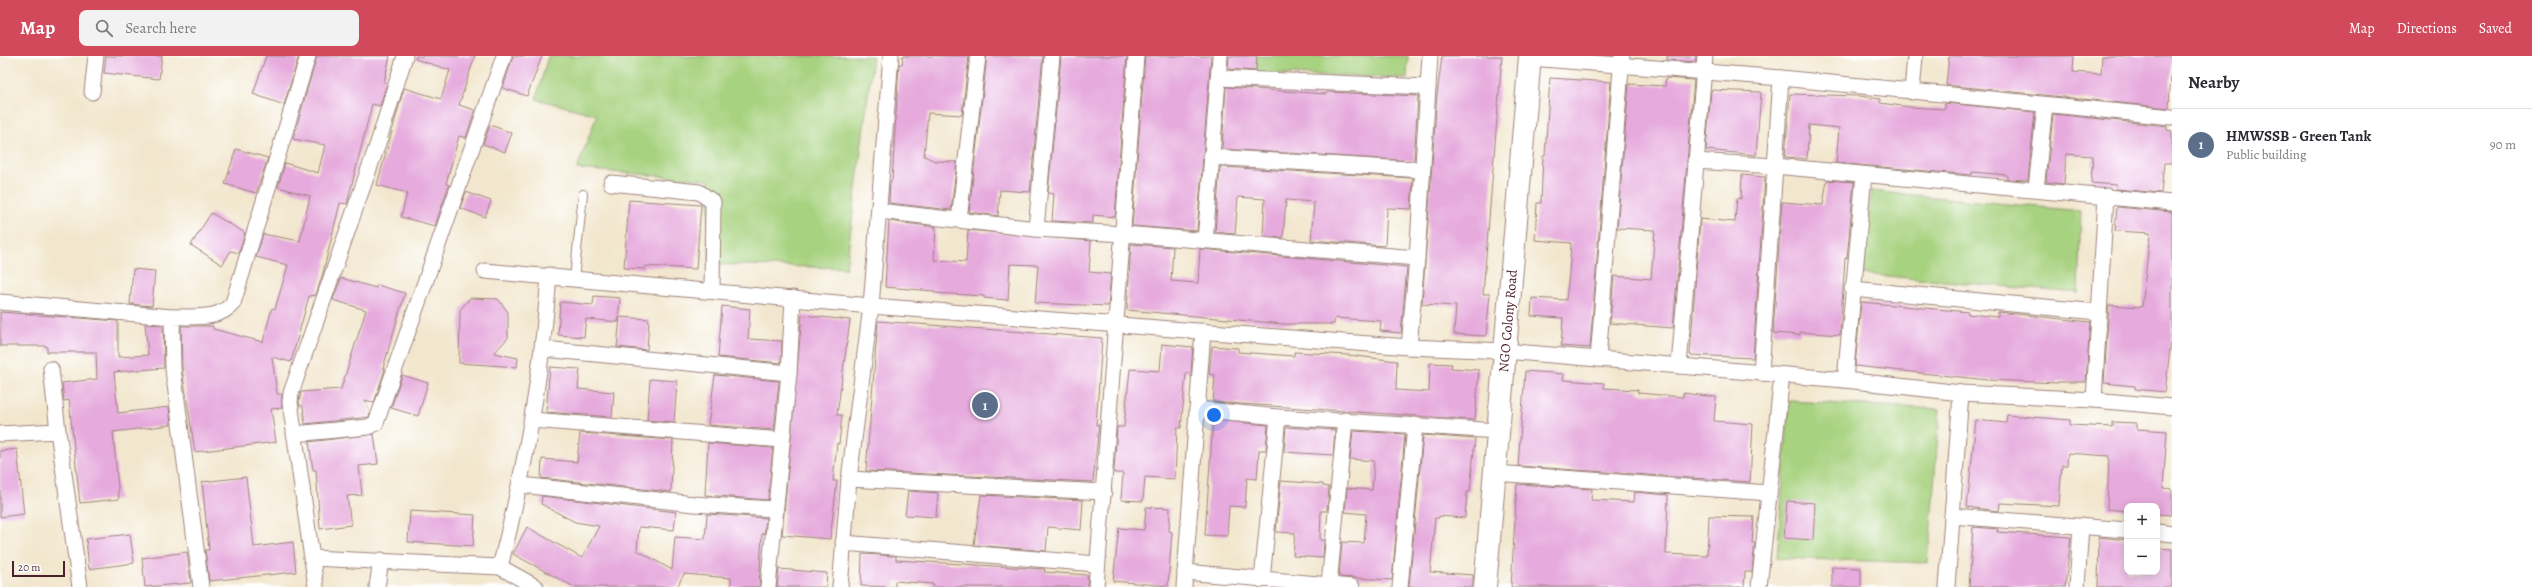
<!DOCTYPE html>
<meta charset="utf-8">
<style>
:root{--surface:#fff;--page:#f2f2f3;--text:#2b2b33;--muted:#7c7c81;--line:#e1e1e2;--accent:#d1495b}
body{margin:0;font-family:Alegreya,serif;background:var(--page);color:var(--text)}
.controls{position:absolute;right:12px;bottom:12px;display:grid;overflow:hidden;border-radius:8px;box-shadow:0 2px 10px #0003}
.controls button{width:36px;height:36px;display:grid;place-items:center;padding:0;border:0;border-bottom:1px solid var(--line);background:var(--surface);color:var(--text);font:20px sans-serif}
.scale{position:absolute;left:12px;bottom:10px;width:53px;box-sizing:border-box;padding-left:4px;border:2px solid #4a1f2b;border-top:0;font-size:11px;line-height:14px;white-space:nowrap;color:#4a1f2b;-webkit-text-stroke:3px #fff;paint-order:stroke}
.you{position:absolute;left:1214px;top:359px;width:14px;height:14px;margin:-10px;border:3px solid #fff;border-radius:50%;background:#1a73e8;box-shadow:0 0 0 6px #1a73e833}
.badge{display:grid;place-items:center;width:26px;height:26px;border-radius:50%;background:var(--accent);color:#fff;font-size:13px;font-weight:700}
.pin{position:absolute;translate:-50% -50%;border:2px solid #fff;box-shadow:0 1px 4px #0006}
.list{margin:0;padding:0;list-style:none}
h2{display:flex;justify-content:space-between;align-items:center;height:52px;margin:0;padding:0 16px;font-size:17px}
h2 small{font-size:13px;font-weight:400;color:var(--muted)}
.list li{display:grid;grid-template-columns:26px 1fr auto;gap:12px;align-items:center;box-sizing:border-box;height:72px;padding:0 16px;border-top:1px solid var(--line)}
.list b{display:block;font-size:15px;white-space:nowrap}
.list p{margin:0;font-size:13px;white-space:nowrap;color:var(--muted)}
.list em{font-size:13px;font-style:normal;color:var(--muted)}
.icon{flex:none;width:22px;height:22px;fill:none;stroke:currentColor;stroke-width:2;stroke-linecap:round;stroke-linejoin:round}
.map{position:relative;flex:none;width:2172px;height:531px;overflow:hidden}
header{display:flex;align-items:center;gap:24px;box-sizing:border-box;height:56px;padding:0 20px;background:var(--accent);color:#fff}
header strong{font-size:19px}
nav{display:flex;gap:22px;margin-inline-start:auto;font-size:14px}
.search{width:280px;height:36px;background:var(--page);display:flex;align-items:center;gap:10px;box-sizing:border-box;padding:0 14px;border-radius:8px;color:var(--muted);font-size:15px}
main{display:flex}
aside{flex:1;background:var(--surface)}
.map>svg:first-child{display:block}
.green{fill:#a7d27f;stroke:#787855}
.building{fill:#e6aadd}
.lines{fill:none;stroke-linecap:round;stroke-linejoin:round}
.lane-casing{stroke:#9e837c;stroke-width:10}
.street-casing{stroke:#9e837c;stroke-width:17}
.secondary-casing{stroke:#9e837c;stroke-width:24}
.lane{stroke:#fff;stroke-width:8}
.street{stroke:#fff;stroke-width:15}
.secondary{stroke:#fff;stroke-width:22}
.labels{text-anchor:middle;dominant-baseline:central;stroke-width:3.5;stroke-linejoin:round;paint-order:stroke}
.street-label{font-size:14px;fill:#4a1f2b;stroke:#fff}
</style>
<header>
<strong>Map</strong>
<div class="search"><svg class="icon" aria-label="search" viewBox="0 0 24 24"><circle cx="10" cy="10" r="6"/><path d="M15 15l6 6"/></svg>Search here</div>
<nav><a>Map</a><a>Directions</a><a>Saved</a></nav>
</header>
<main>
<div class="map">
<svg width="2172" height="531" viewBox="0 0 2172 531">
<rect width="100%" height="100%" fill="#fff"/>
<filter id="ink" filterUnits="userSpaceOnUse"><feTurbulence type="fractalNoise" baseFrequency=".025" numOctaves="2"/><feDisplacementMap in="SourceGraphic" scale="8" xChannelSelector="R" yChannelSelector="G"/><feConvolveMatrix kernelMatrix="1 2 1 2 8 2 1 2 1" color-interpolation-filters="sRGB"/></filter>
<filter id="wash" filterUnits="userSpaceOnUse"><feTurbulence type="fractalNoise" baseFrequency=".012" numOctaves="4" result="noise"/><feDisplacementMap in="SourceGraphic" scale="16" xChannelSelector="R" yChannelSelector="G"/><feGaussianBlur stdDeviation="0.9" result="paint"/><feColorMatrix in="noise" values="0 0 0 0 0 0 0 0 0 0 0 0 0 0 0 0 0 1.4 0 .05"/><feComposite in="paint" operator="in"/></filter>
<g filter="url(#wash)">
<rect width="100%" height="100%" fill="#f2e7ce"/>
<g class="green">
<path d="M548 0H873L846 212 709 208V124L577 113 597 59 536 43Z"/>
<path d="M1253 0H1408L1407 22 1252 17Z"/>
<path d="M1871 135 2081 155 2078 237 1863 218Z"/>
<path d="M1789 345 1940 353 1928 507 1777 502Z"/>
</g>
<g id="blocks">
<g class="building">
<path d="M106 0H162L159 23 104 17Z"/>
<path d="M266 0H299L284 49 253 38Z"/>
<path d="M317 0H390L384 26 387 27 380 50 372 48 347 148 340 147 323 217 316 239 309 240 291 306 272 301 277 338H282V352L271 353 276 386 195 396 182 312 181 270H213V273L263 286 272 252 275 253 288 209 256 201 263 178 300 185 310 140 278 131 285 107 318 117 325 89 293 83Z"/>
<path d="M416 0H475L459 49 475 54 466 82 459 80 446 128 449 129 435 170 401 161 407 137 377 129 404 32 441 43 450 14 415 3Z"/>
<path d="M513 0H542L527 40 503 32Z"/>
<path d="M903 0H969L962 59 928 57 924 100 935 105 957 106 951 154 889 147 890 125H892L899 8H902Z"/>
<path d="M987 0H1043L1030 136 1000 134 998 160 969 156Z"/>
<path d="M1061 0H1127L1115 161 1093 159V167L1052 165 1054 138 1048 137Z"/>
<path d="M1145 0H1211L1197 175 1132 170Z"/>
<path d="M1229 0H1257L1256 15 1228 13Z"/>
<path d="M1442 0H1502L1483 238H1490L1486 280 1454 278 1456 250 1422 248 1437 39Z"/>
<path d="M1667 0H1696L1695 6 1667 4Z"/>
<path d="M1949 0H2074L2073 16 2101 18 2102 0H2172L2169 52 1946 29Z"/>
<path d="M1550 22 1611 26 1590 292 1561 290 1563 262 1531 260 1532 242 1566 244 1569 218 1571 187 1535 184 1537 147H1541L1543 100H1545Z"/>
<path d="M1666 22 1694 24 1673 272 1610 267 1614 220 1651 223 1655 174 1617 172 1629 28 1665 30Z"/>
<path d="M1226 31 1326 38 1327 36 1418 40 1414 105 1222 93Z"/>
<path d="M1711 34 1761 36 1756 99 1706 94Z"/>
<path d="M1790 38 1860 40 1880 43V47L1910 51 1945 53V47L2035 56 2028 124 2007 123V119L1972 116V119L1836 107 1839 72 1809 69 1807 103 1785 101Z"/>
<path d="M2053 58 2167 70V74L2172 75V107H2164L2161 137 2116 133 2117 129 2091 127 2093 100 2066 98 2064 128 2046 126Z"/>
<path d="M490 69 512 77 505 96 483 88Z"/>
<path d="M236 93 268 102 256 137 225 128Z"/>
<path d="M1220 111 1413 122 1411 153 1387 152 1385 190 1311 184 1314 146 1286 144 1283 182 1263 180 1265 143 1238 141 1235 178 1215 176Z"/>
<path d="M1742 119 1765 121 1753 302 1690 299 1700 163 1735 166 1737 142 1741 143Z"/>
<path d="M1827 124 1854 126 1847 202H1845L1840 279 1800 276V279L1773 277 1782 146 1823 149Z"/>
<path d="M466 136 491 145 485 161 460 152Z"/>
<path d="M629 144 701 149 696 213 645 210V213L624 212Z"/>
<path d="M2117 151 2172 156V275L2165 336 2135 333V330L2104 327 2109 249 2142 251 2150 177 2115 175Z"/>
<path d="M211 157 245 177 239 197 231 195 222 209 191 189Z"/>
<path d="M889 165 936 171 934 204 966 206 968 174 1091 185 1089 216 1111 218 1108 250 1035 247 1038 209 1010 208 1008 244 984 242V240L934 237V235L885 231Z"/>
<path d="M1131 188 1173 191 1171 225 1198 227 1200 193 1407 211 1401 277 1380 275 1381 265 1335 262 1334 268H1284L1127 254Z"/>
<path d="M133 213 155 215 152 250 130 248Z"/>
<path d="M341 222 376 232 377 229 405 237 383 312 385 313 374 347 365 344 370 357 369 361 305 368 303 350H300L299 346 301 336 341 333 366 254 333 244Z"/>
<path d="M594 240 620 242 618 266 586 263 584 281 558 279 560 246 593 249Z"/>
<path d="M470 242 498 243 508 256V282L494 297 518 302 517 311 459 307 460 254Z"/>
<path d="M1861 246 1968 256V258L1998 261V256L2090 266 2086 326H2058V327L1988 324 1855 310Z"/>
<path d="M722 250 750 253 748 283 782 285 781 307 718 301Z"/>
<path d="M0 256 118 265V301L148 299 145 268 163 269 164 312 114 316 118 357 169 351 171 369 113 376 119 443 80 447 69 344 64 345 62 327 97 323 96 296H47V290H0Z"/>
<path d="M802 259 850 264 837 359H842L839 388 837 387 833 425H837L830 483 782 479Z"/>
<path d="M620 261 649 263 647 294 617 291Z"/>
<path d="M878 265 1102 282 1096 369H1099L1093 426 866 415Z"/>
<path d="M1162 288 1193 291 1191 317H1186L1181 372H1177L1175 423 1145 421 1143 445 1121 444 1123 417H1114L1117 371H1124L1130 313 1160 315Z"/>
<path d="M1212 290 1238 292V296L1294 300V296L1348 299 1397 305 1396 334 1429 336 1430 307 1452 308 1451 312 1479 314 1475 364 1213 346 1215 319 1209 318Z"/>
<path d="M550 311 580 313 578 333 614 336 612 361 546 356Z"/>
<path d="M1525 315 1564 318 1563 324 1604 327V332L1638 334V337L1683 341V337L1716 341 1714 365 1753 368 1750 426 1518 410Z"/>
<path d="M402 319 428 327 418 360 391 352Z"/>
<path d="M715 319 779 325 774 374 708 369Z"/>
<path d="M650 323 677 325 674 366 647 364Z"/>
<path d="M2007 359 2070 364V369L2112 371V366L2137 367V373L2167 375 2163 432 2172 433V459L2157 458V450H2127V455L2107 453 2109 400 2068 397 2067 409H2062L2059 450 2000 447 1999 455 1967 451 1976 364 2006 367Z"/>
<path d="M1213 364 1268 369 1266 394H1259L1257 423 1247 422 1245 451 1229 450 1227 480 1205 479Z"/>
<path d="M1286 371 1335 374 1333 399 1284 396Z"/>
<path d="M1353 375 1405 378 1392 524 1339 521 1342 486 1364 487 1366 458 1345 456 1347 432 1372 434 1374 405 1350 403Z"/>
<path d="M580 377 673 384 671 436 541 422 542 403 577 406Z"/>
<path d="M374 378 378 408 359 410 362 439 347 440 351 469 320 473 316 414H313L309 386Z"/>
<path d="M1423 379 1475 383 1470 436H1467L1465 462 1439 460V462H1435L1430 516 1473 519V531H1409Z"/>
<path d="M708 387 773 392 768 444 705 439Z"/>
<path d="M17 393 24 458 0 461V395Z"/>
<path d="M246 421 254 491 293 486 296 516 209 525 205 494H209L202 426Z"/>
<path d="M1281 425 1323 428V430L1329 431 1327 455H1321L1320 484H1324L1323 502 1293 500 1295 477 1276 476Z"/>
<path d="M1517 428 1592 433 1591 444 1634 446 1635 436 1668 439 1666 498 1707 500 1709 460 1754 461 1752 487H1755L1752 516H1745L1744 531H1511Z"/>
<path d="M908 435 938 437 936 461 905 459Z"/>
<path d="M981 439 1083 444 1081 474 1048 471 1046 495 974 489Z"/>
<path d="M542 440 676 456 674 474 639 471 637 494 672 514 675 481 705 483 707 458 766 462 764 478 762 477 759 531H731V522L684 518 677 531H574L513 498 527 471 582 502 599 470 575 466 541 448Z"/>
<path d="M1787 445 1815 447 1813 484 1784 482Z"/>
<path d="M1146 451 1170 452 1169 475 1172 476 1168 530 1113 525 1119 472 1144 474Z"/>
<path d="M410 455 475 459 473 490 408 486Z"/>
<path d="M1973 471 1998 473 1997 476 2071 481 2065 531H1969Z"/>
<path d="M130 478 134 507 89 513 86 483Z"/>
<path d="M2099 481 2127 484V516H2157V492L2172 493V531H2098Z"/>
<path d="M187 496 191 527 145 531 142 502Z"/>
<path d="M862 498 896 500V504L1045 513 1044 516 1088 519 1087 531H933V528L895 525V531L861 530Z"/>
<path d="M1832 511 1861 512V531H1832Z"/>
<path d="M779 513 827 517 826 531H777Z"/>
</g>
</g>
</g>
<g filter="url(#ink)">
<use href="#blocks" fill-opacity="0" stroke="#9e837c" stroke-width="1"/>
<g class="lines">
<defs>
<path id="lane" d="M574 223 583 138"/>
<g id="street">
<path d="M1530 2 1781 22 2172 61"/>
<path d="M1218 22 1428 31"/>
<path d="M92 36 96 0"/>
<path d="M1912 36 1915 0"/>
<path d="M1211 101 1422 114"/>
<path d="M1695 105 1775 110 2172 147"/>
<path d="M611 127 699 136 713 146 712 235"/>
<path d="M2036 133 2045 49"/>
<path d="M879 155 1036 173 1124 178 1417 202"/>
<path d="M959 164 978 0"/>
<path d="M1036 173 1052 0"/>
<path d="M1205 185 1220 0"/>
<path d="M485 215 871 250 1409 291 1505 295 1845 324 1961 337 2094 344 2172 351"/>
<path d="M1852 233 2098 256"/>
<path d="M0 246 172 261"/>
<path d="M1409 291 1417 202 1430 0"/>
<path d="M544 293 789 317"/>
<path d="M1598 303 1622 0"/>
<path d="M1679 310 1705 0"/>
<path d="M51 313 58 375"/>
<path d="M1761 317 1781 22"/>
<path d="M1845 324 1864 119"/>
<path d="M2094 344 2106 140"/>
<path d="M1197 353 1278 361 1498 375"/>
<path d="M532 364 782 384"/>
<path d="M0 378 58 375 80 531"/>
<path d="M294 378 368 371 376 367 504 0"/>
<path d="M1495 417 1769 437"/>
<path d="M849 423 1104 436"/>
<path d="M521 429 694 448 774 453"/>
<path d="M1952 460 2127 474"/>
<path d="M2157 476 2172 478"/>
<path d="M843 487 1097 508"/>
<path d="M311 502 500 511 536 531"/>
<path d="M500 511C525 414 542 319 549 219"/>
<path d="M1185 516 1352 531"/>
<path d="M1262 524 1278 361"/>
<path d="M1329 529 1345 364"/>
<path d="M201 531 173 313 172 261C193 260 218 265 233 247L308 0"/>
<path d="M316 531 290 346 291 337 378 87 405 0"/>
<path d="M377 531 381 504"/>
<path d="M768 531 789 317 793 242"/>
<path d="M840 531 849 423 871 250 891 0"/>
<path d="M1096 531 1136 0"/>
<path d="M1184 531 1203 275"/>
<path d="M1400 531 1415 369"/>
<path d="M1759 531 1782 319"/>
<path d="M1947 531 1961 337"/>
<path d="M2077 531 2081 470"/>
</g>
<path id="secondary" d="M1485 531 1530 0"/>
</defs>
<use href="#lane" class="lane-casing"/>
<use href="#street" class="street-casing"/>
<use href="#secondary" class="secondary-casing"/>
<use href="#lane" class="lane"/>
<use href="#street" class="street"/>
<use href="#secondary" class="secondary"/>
</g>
</g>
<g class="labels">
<g class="street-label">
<text transform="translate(1508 265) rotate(-85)">NGO Colony Road</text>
</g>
</g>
</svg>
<div class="controls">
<button>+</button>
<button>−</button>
</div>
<div class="scale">20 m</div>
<div class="you"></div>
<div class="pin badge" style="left:985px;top:349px;background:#5c6f8a">1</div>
</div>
<aside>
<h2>Nearby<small></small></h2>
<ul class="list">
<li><span class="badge" style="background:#5c6f8a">1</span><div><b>HMWSSB - Green Tank</b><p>Public building</p></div><em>90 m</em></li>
</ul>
</aside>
</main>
